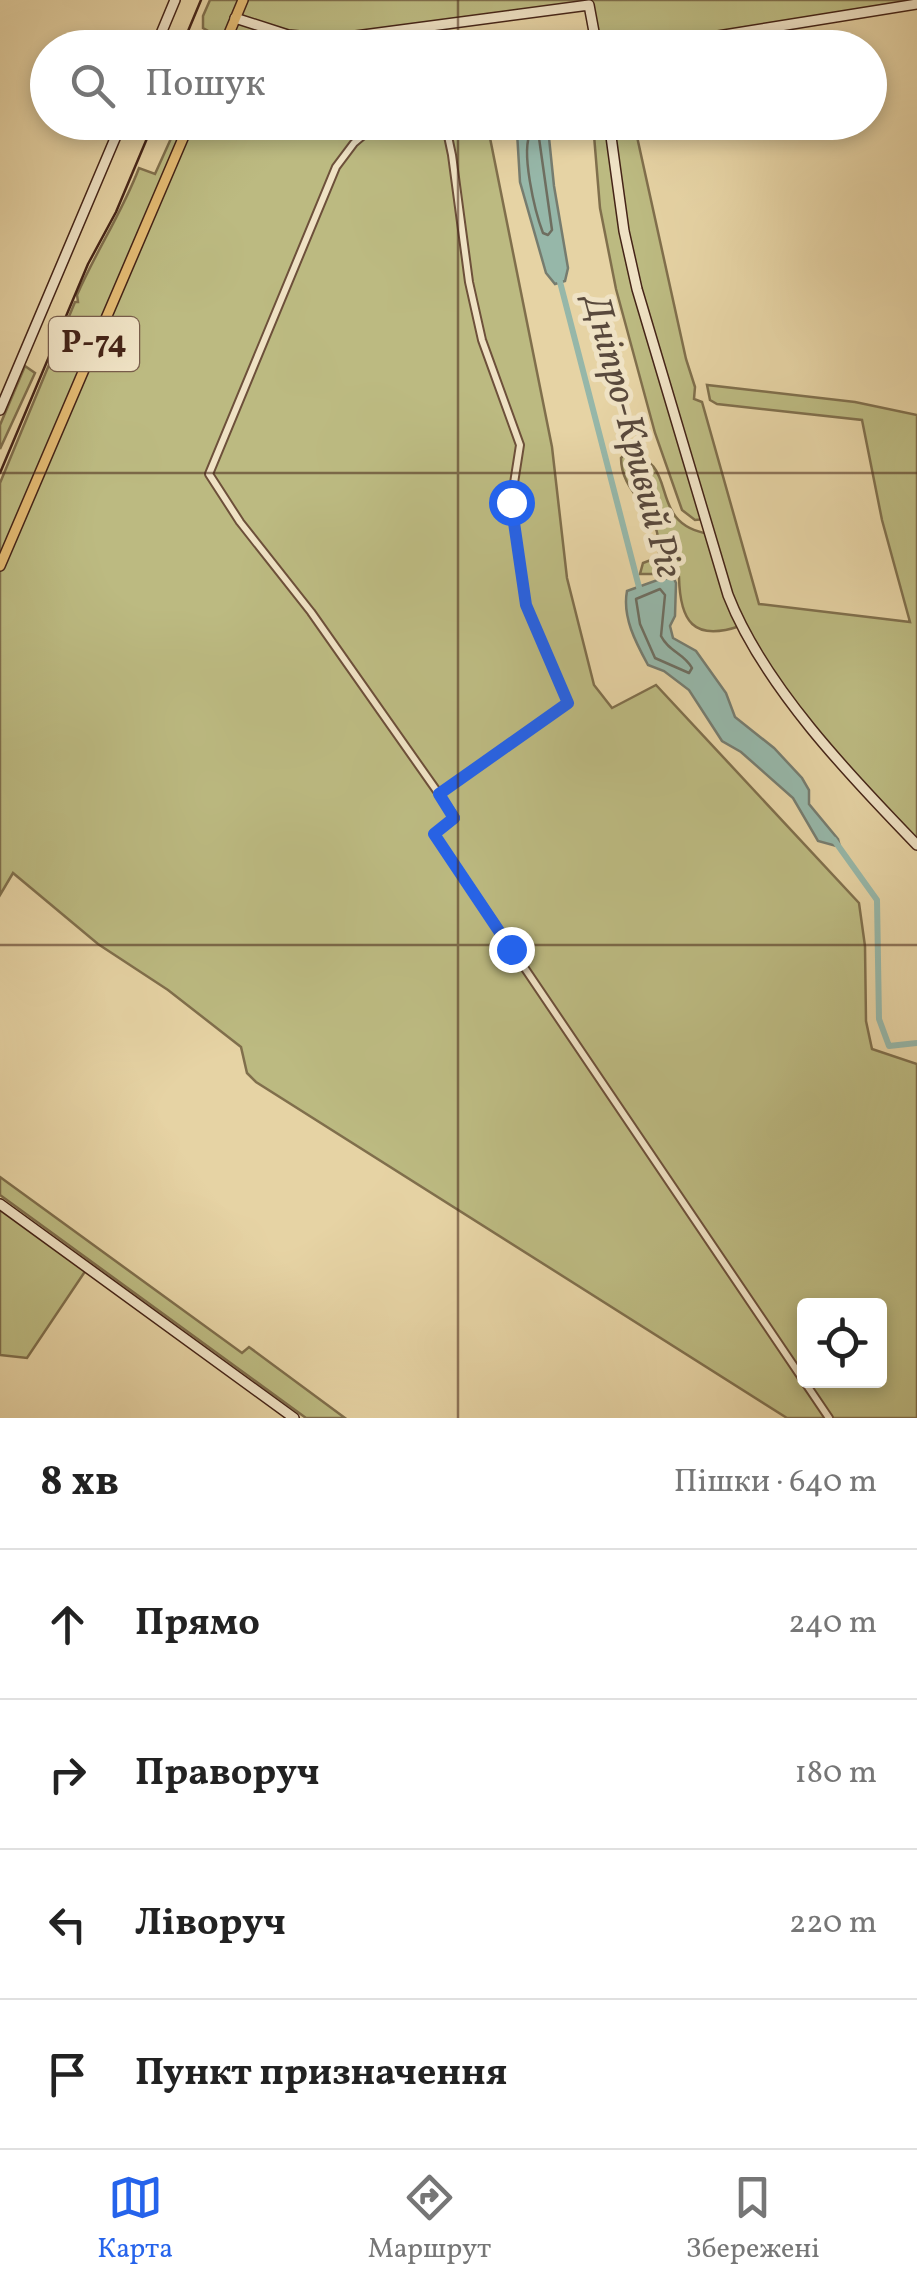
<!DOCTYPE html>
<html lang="uk">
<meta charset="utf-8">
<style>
:root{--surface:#fff;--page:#f2f2f2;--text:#222;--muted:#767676;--line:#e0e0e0;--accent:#2563eb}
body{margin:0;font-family:Vollkorn,serif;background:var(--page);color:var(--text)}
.controls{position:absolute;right:30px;bottom:30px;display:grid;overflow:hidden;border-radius:10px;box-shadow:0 5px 15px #0003}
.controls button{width:90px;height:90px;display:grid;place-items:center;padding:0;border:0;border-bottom:2px solid var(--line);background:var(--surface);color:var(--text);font:50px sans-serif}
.stop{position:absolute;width:30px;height:30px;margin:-22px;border:8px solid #2563eb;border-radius:50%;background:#fff}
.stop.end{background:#2563eb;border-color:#fff;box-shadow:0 2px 10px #0008}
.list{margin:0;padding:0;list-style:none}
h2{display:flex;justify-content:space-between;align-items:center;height:130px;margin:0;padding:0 40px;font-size:42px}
h2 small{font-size:32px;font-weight:400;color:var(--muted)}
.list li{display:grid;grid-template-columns:65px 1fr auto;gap:30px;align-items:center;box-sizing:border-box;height:150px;padding:0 40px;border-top:2px solid var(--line)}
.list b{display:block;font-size:38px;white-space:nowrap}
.list em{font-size:32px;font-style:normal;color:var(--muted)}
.icon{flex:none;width:55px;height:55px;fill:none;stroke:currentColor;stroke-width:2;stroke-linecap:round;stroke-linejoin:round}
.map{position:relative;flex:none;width:917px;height:1418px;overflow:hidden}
.search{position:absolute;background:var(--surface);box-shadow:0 5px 15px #0003;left:30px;right:30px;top:30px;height:110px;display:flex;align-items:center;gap:25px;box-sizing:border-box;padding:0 35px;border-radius:55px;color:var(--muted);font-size:38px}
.sheet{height:730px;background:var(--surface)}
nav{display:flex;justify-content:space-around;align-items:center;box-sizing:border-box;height:140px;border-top:2px solid var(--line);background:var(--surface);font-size:28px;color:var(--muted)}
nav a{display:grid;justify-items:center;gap:5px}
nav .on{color:var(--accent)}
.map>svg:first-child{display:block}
.green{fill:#bcba81;stroke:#806f4c;stroke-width:2.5;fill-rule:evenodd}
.water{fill:#96b7a9;stroke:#767c6f;stroke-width:2.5}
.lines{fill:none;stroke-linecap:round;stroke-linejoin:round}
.shore{stroke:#6e6e60;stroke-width:2.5}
.canal{stroke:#96b7a9;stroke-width:6}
.street-casing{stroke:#6d503a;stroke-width:10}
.secondary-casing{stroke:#452417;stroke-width:12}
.primary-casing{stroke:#452417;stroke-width:12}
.street{stroke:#efe2c4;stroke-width:6}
.secondary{stroke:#efe2c4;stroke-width:9}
.primary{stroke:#e3ba72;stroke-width:9}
.tram{stroke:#452417;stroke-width:2.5}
.route{stroke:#2563eb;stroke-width:12}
.grid{fill:none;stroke:#452417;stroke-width:2.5;stroke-opacity:0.55}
.labels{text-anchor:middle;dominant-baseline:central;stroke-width:10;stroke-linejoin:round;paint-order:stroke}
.shield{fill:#efe2c4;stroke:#785d4b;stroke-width:2.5}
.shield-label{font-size:32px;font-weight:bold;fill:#452417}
.water-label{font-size:38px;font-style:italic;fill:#59493c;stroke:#efe2c4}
</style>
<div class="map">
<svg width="917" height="1418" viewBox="0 0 917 1418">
<rect width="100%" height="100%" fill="#e6d3a4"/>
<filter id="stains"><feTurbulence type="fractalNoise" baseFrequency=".002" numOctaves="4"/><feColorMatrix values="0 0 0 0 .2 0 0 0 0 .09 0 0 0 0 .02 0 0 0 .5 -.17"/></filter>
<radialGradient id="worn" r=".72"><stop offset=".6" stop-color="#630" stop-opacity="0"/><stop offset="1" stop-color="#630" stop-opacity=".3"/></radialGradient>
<g class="green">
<path d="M210 0H917L643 48 597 47 589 5 415 28 419 48 212 47 217 36 203 28V16Z"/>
<path d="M178 123H487L552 447 567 578 594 685 612 708 656 685 859 903 865 946 866 1021 872 1049 917 1064V1418H787L256 1082 247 1073 241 1047 168 990 98 944 13 873 0 895V483L75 302H78L77 295C96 251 122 213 139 168L155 174ZM804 1306H880V1380H804Z"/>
<path d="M593 123H634L686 359 695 387 694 399 702 402 759 604 910 622 882 520 862 420 717 404 710 400 707 385 855 402 917 415V845L813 729 740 626C693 642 680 621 679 577L674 574H640L643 563 659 557C659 546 659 534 654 524 643 500 621 486 621 458L625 454C684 459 643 523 709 534L705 519 695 520 682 510 655 433 616 289 600 208Z"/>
<path d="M25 366 35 373 0 449V425Z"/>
<path d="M0 1177 242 1353 249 1347 345 1418H306L0 1195Z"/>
<path d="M0 1204 88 1267 27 1358 0 1355Z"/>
</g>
<g class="water">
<path d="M524 123 548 128 554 186 568 268 565 281 555 284 546 273 520 182 517 132Z"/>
<path d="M663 578 674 579 676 583 675 616 670 626 673 638 696 651 726 693 735 717 774 748 802 778 809 790V804L838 839 840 847 818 841 793 798 741 752 722 741 689 690 664 671 648 665C636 643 622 617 627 591Z"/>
</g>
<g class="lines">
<g class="shore">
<path d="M531 132 539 138 552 230 548 235 543 233C535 212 520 150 531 132Z"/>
<path d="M660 589 665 595 661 636C669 652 684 653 692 668L689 673 655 658 640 624 636 599Z"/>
</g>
<g class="canal">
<path d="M559 278 640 591"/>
<path d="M834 840 877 900 879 1019 889 1046 917 1043"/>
</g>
<defs>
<g id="street">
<path d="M414 28 419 48"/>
<path d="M379 122 354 143 336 167 209 474 240 522 311 612 439 794 568 703 526 605 511 502 520 445 482 340 469 282 452 155 445 122"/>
<path d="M439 794 455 818 434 834 829 1418"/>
</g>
<g id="secondary">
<path d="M235 18 288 35 333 39 589 5 597 48"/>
<path d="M155 48 175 0"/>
<path d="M643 48 917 4"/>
<path d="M609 122 624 231 637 289 728 595C763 685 850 776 917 845"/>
<path d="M0 410 122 122"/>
<path d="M0 1204 294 1418"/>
</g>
<g id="primary">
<path d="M223 48 243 0"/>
<path d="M0 566 190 122"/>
</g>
</defs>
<use href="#street" class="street-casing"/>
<use href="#secondary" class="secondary-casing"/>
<use href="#primary" class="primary-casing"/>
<use href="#street" class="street"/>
<use href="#secondary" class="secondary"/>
<use href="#primary" class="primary"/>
<g class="tram">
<path d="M181 48 201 0"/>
<path d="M0 473 88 264 116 212 148 136"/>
</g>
</g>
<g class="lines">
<path class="route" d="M511 502 526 605 568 703 439 794 454 818 434 834 511 949"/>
</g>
<path class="grid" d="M458 0V48M458 122V1418M0 473H917M0 945H917"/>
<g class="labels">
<rect class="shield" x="49" y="317" width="90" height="54" rx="8"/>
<g class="shield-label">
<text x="94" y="344">Р-74</text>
</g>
<g class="water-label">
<text transform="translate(631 437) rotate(75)">Дніпро-Кривий Ріг</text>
</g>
</g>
<rect width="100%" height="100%" filter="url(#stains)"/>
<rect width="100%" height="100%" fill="url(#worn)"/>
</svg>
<div class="controls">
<button><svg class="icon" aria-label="locate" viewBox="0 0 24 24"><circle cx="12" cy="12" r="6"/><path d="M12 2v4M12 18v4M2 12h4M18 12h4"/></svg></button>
</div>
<div class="stop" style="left:511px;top:502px"></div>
<div class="stop end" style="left:511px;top:949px"></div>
<div class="search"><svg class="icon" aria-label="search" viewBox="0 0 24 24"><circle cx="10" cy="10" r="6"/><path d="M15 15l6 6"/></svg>Пошук</div>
</div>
<section class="sheet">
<h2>8 хв<small>Пішки · 640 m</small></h2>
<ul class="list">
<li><svg class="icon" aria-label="ahead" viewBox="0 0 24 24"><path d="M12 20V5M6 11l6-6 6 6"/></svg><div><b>Прямо</b></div><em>240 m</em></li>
<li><svg class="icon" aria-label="right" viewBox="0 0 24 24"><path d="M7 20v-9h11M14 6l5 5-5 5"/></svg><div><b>Праворуч</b></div><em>180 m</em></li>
<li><svg class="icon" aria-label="left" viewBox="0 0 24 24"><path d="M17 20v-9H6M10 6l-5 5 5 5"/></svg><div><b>Ліворуч</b></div><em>220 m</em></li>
<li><svg class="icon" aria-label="arrive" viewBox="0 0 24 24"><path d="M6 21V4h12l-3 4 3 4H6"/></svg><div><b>Пункт призначення</b></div></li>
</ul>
</section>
<nav>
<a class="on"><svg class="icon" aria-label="map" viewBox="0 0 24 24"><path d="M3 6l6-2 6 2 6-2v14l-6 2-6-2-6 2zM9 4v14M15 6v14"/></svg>Карта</a>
<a><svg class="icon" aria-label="directions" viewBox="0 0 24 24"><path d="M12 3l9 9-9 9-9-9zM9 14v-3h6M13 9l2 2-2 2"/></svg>Маршрут</a>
<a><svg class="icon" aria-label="saved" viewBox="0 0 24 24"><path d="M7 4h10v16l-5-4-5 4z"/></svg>Збережені</a>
</nav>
